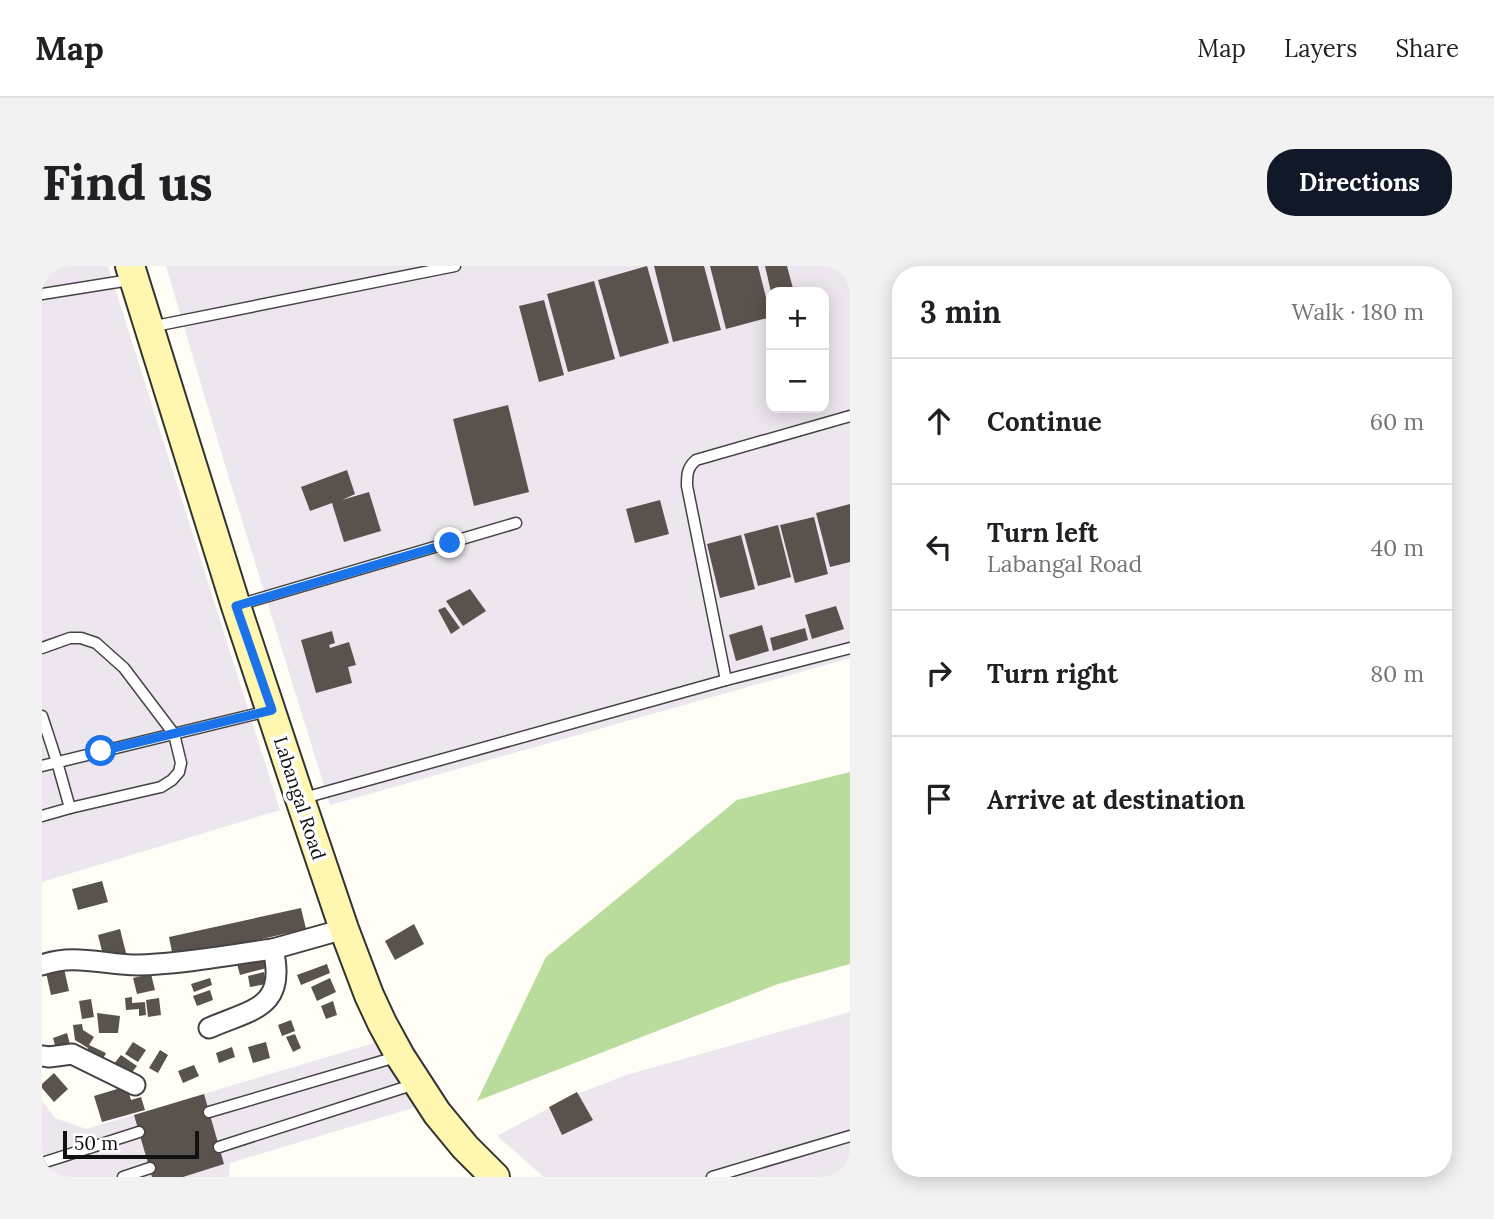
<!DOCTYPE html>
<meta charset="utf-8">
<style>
:root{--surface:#fff;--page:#f2f2f2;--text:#202124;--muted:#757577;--line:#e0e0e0;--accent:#111827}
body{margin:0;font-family:Lora,serif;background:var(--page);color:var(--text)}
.controls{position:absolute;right:21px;top:21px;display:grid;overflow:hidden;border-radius:14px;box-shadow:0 4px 18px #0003}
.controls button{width:63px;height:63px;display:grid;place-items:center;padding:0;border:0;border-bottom:2px solid var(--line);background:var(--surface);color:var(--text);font:35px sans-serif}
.scale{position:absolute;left:21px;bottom:18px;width:136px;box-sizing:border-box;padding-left:7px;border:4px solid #111;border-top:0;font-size:19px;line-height:24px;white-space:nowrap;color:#111;-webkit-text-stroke:5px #fff;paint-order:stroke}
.stop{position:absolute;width:21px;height:21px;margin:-16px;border:5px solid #1a73e8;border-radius:50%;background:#fff}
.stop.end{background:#1a73e8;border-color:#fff;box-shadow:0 2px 7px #0008}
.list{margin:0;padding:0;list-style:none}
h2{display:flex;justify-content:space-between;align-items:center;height:91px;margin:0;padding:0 28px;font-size:30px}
h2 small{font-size:23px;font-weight:400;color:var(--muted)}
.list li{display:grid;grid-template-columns:46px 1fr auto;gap:21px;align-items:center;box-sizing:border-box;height:126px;padding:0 28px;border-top:2px solid var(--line)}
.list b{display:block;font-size:26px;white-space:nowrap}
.list p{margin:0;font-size:23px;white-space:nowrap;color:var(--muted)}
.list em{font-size:23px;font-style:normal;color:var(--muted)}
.icon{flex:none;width:38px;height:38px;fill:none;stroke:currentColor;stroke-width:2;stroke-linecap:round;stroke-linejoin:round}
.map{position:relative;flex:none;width:808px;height:911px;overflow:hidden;border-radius:28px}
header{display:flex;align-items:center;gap:42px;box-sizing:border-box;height:98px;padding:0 35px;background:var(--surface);border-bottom:2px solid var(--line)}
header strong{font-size:33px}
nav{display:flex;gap:38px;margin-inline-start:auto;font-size:24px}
.intro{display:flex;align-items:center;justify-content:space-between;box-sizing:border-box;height:168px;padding:0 42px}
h1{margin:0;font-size:49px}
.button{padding:18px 32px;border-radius:28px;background:var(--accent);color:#fff;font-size:24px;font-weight:700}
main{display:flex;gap:42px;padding:0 42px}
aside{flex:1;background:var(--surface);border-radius:28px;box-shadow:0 4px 18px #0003}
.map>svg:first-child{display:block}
.industrial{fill:#eee6ef;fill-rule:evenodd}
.forest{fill:#b9dc9c}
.building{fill:#5a524d}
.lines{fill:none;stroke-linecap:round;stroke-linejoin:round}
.service-casing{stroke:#444;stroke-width:13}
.minor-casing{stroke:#444;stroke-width:23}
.secondary-casing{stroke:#333;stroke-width:32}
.service{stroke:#fff;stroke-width:10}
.minor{stroke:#fff;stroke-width:19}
.secondary{stroke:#fff6b0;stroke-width:28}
.route{stroke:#1a73e8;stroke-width:9}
.labels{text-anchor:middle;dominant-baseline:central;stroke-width:7;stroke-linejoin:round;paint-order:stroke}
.street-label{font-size:19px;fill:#111;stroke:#fff}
</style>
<header>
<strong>Map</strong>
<nav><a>Map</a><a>Layers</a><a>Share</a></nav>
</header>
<div class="intro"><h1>Find us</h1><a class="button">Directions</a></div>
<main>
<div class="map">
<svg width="808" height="911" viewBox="0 0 808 911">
<rect width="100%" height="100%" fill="#fffdf5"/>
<g class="industrial">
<path d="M0 0H66L238 544 0 616Z"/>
<path d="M124 0H808V392L288 539 186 209ZM729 26H782V142H729Z"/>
<path d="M808 746V911H502L455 870 526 832 584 809Z"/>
<path d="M332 777 374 841 188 897 187 911H0V835L13 852 44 863Z"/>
</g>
<path class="forest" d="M808 506V698L736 718 435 835 504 691 695 534Z"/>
<g class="building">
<path d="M605 0 627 77 578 91 556 14Z"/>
<path d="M612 0H662L679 64 631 76Z"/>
<path d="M668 0H716L729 51 684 63Z"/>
<path d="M723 0H745L752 26H729Z"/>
<path d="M552 15 573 93 526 106 505 28Z"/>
<path d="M502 34 522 109 497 116 477 40Z"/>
<path d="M466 139 487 226 432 240 411 153Z"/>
<path d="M305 204 313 228 300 234 327 226 339 265 302 276 290 237 268 245 259 221Z"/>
<path d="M618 234 627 268 593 277 584 243Z"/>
<path d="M808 238V296L788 301 774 247Z"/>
<path d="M772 251 786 308 753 317 738 259Z"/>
<path d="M736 259 749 311 716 320 702 268Z"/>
<path d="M699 269 713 323 678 332 665 278Z"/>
<path d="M428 323 444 345 421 360 404 335Z"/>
<path d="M794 340 802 363 770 373 763 349Z"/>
<path d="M403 341 418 362 409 368 396 344Z"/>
<path d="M720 359 727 385 694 395 687 369Z"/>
<path d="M763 362 766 374 731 385 728 372Z"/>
<path d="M290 365 293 377 287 379 288 382 307 376 314 399 306 401 310 417 274 427 259 374Z"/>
<path d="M60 615 66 636 36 644 30 623Z"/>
<path d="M259 642 264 663 193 679 132 696 127 671Z"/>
<path d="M372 658 382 678 353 694 343 675Z"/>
<path d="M78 663 84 687 62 693 56 669Z"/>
<path d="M222 688 225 702 198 709 194 694Z"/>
<path d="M21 698 27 725 9 729 3 702Z"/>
<path d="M285 698 288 707 259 719 255 709Z"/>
<path d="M222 706 224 718 208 721 206 710Z"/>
<path d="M109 708 113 724 95 728 91 712Z"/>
<path d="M168 712 170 719 152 726 149 718Z"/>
<path d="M288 712 294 726 275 735 269 721Z"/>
<path d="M168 724 171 734 155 740 151 730Z"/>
<path d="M90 731V737L103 736 104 749 97 750V743L84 744 83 732Z"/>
<path d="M117 732 119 749 106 751 104 734Z"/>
<path d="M49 733 52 751 40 753 37 735Z"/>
<path d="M291 735 295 749 284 753 279 740Z"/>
<path d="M55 747 78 750 76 767H57Z"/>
<path d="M249 754 253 765 240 770 236 759Z"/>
<path d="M40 758 41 764 52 771 47 779 64 787 59 797 42 790 46 782 33 774 31 759Z"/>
<path d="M25 767 29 782 15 786 11 772Z"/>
<path d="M253 768 259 782 251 786 244 771Z"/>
<path d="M91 776 104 784 96 796 83 788Z"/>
<path d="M224 776 228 792 211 797 206 781Z"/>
<path d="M190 781 193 791 177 797 174 787Z"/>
<path d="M118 784 126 789 116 807 107 802Z"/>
<path d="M79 789 95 800 87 810 71 799Z"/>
<path d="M152 799 157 810 141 817 136 805Z"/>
<path d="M12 807 26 823 12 836 0 822V818Z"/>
<path d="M85 820 89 834 99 831 103 844 60 856 52 830Z"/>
<path d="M535 826 551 854 520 869 507 841Z"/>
<path d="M162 828 182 898 141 911H110L92 849Z"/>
</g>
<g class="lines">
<defs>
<g id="service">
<path d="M0 28 88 14"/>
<path d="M108 61 413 0"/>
<path d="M196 339 474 257"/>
<path d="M0 382 28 372H39L54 377 82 402 132 468 139 497 137 506 130 514 119 521 28 542 0 550"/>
<path d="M684 414 645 220C645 208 645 202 654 194L808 150"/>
<path d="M0 450 15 496 28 542"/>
<path d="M0 500 226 445"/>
<path d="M262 532 684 414 808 382"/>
<path d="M167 846 354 791"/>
<path d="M177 881 373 818"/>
<path d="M0 897 97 866"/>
<path d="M81 911 108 902"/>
<path d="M670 911 808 870"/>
</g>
<g id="minor">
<path d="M0 699C31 687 64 699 96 699 141 698 186 689 231 683"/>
<path d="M167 762C211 743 245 742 231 683L302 663"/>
<path d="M0 790 7 791 30 788 93 819"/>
</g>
<path id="secondary" d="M88 0 194 340 258 533 302 663 327 729 340 757 358 790 395 847 423 881 453 911"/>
</defs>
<use href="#service" class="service-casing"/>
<use href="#minor" class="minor-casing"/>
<use href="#secondary" class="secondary-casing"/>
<use href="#service" class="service"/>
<use href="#minor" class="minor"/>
<use href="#secondary" class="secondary"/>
</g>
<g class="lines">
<path class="route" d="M59 485 230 444 194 340 408 277"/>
</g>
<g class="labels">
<g class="street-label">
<text transform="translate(258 532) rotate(72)">Labangal Road</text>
</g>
</g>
</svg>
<div class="controls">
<button>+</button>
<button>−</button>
</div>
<div class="scale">50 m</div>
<div class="stop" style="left:59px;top:485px"></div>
<div class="stop end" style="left:408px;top:277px"></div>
</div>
<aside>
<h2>3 min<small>Walk · 180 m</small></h2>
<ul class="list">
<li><svg class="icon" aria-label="ahead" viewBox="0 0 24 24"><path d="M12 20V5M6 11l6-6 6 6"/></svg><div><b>Continue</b></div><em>60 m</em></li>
<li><svg class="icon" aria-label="left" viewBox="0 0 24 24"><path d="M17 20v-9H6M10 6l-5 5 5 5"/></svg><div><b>Turn left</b><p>Labangal Road</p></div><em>40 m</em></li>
<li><svg class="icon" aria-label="right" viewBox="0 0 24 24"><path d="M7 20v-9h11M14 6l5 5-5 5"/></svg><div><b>Turn right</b></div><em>80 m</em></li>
<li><svg class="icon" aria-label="arrive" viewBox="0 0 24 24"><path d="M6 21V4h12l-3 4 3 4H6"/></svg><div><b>Arrive at destination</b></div></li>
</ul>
</aside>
</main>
